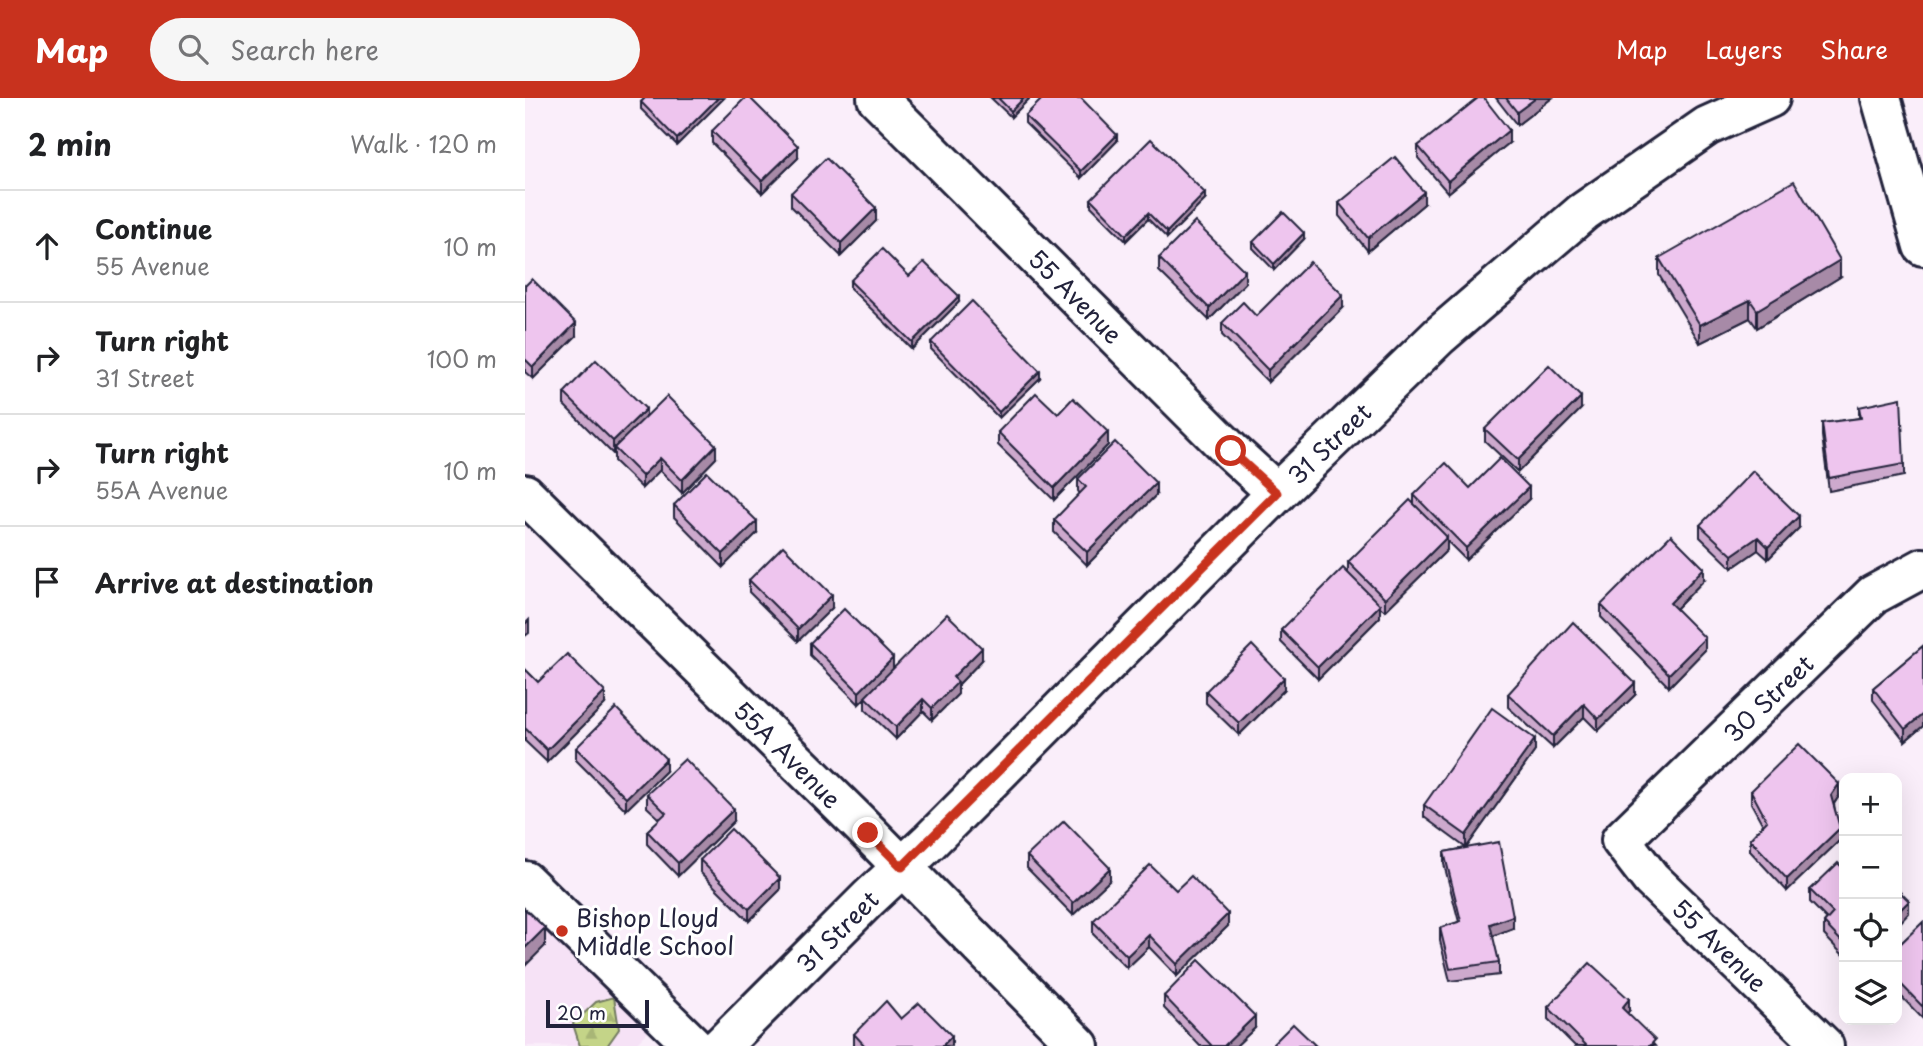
<!DOCTYPE html>
<meta charset="utf-8">
<style>
:root{--surface:#fff;--page:#f6f6f6;--text:#202124;--muted:#757577;--line:#e0e0e0;--accent:#c8321e}
body{margin:0;font-family:"Playpen Sans",sans-serif;background:var(--page);color:var(--text)}
.controls{position:absolute;right:21px;bottom:21px;display:grid;overflow:hidden;border-radius:14px;box-shadow:0 7px 28px #0002}
.controls button{width:63px;height:63px;display:grid;place-items:center;padding:0;border:0;border-bottom:2px solid var(--line);background:var(--surface);color:var(--text);font:35px sans-serif}
.scale{position:absolute;left:21px;bottom:18px;width:103px;box-sizing:border-box;padding-left:7px;border:4px solid #22223b;border-top:0;font-size:19px;line-height:24px;white-space:nowrap;color:#22223b;-webkit-text-stroke:5px #fff;paint-order:stroke}
.stop{position:absolute;width:21px;height:21px;margin:-16px;border:5px solid #c8321e;border-radius:50%;background:#fff}
.stop.end{background:#c8321e;border-color:#fff;box-shadow:0 2px 7px #0008}
.list{margin:0;padding:0;list-style:none}
h2{display:flex;justify-content:space-between;align-items:center;height:91px;margin:0;padding:0 28px;font-size:30px}
h2 small{font-size:23px;font-weight:400;color:var(--muted)}
.list li{display:grid;grid-template-columns:46px 1fr auto;gap:21px;align-items:center;box-sizing:border-box;height:112px;padding:0 28px;border-top:2px solid var(--line)}
.list b{display:block;font-size:26px;white-space:nowrap}
.list p{margin:0;font-size:23px;white-space:nowrap;color:var(--muted)}
.list em{font-size:23px;font-style:normal;color:var(--muted)}
.icon{flex:none;width:38px;height:38px;fill:none;stroke:currentColor;stroke-width:2;stroke-linecap:round;stroke-linejoin:round}
.map{position:relative;flex:none;width:1398px;height:948px;overflow:hidden}
header{display:flex;align-items:center;gap:42px;box-sizing:border-box;height:98px;padding:0 35px;background:var(--accent);color:#fff}
header strong{font-size:33px}
nav{display:flex;gap:38px;margin-inline-start:auto;font-size:24px}
.search{width:490px;height:63px;background:var(--page);display:flex;align-items:center;gap:18px;box-sizing:border-box;padding:0 24px;border-radius:38px;color:var(--muted);font-size:26px}
main{display:flex}
aside{flex:1;background:var(--surface)}
.map>svg:first-child{display:block}
.built{fill:#f6e2f6}
.forest{fill:url(#forest-firs);stroke:#737b62;stroke-width:2}
.lines{fill:none;stroke-linecap:round;stroke-linejoin:round}
.minor-casing{stroke:#22223b;stroke-width:44}
.minor{stroke:#fff;stroke-width:38}
.wall{fill:#cda9cd;stroke:#22223b;stroke-width:2}
.shaded-wall{fill:#a78aa7;stroke:#22223b;stroke-width:2}
.building{fill:#eec5ee;stroke:#22223b;stroke-width:2}
.route{stroke:#c8321e;stroke-width:9}
.poi-dot{fill:#c8321e;stroke:#fff;stroke-width:2.5}
.labels{text-anchor:middle;dominant-baseline:central;stroke-width:6;stroke-linejoin:round;paint-order:stroke}
.street-label{font-size:24px;fill:#22223b;stroke:#fff}
.poi-label{font-size:24px;fill:#22223b;stroke:#fff;text-anchor:start}
</style>
<header>
<strong>Map</strong>
<div class="search"><svg class="icon" aria-label="search" viewBox="0 0 24 24"><circle cx="10" cy="10" r="6"/><path d="M15 15l6 6"/></svg>Search here</div>
<nav><a>Map</a><a>Layers</a><a>Share</a></nav>
</header>
<main>
<aside>
<h2>2 min<small>Walk · 120 m</small></h2>
<ul class="list">
<li><svg class="icon" aria-label="ahead" viewBox="0 0 24 24"><path d="M12 20V5M6 11l6-6 6 6"/></svg><div><b>Continue</b><p>55 Avenue</p></div><em>10 m</em></li>
<li><svg class="icon" aria-label="right" viewBox="0 0 24 24"><path d="M7 20v-9h11M14 6l5 5-5 5"/></svg><div><b>Turn right</b><p>31 Street</p></div><em>100 m</em></li>
<li><svg class="icon" aria-label="right" viewBox="0 0 24 24"><path d="M7 20v-9h11M14 6l5 5-5 5"/></svg><div><b>Turn right</b><p>55A Avenue</p></div><em>10 m</em></li>
<li><svg class="icon" aria-label="arrive" viewBox="0 0 24 24"><path d="M6 21V4h12l-3 4 3 4H6"/></svg><div><b>Arrive at destination</b></div></li>
</ul>
</aside>
<div class="map">
<svg width="1398" height="948" viewBox="0 0 1398 948">
<defs>
<pattern id="forest-firs" width="22" height="20" patternUnits="userSpaceOnUse" patternTransform="scale(1.75)"><rect width="22" height="20" fill="#c4d488"/><path d="M5 1l3.5 6h-7zM16 11l3.5 6h-7z" fill="#a8b676"/></pattern>
</defs>
<rect width="100%" height="100%" fill="#faeefa"/>
<filter id="ink" filterUnits="userSpaceOnUse"><feTurbulence type="fractalNoise" baseFrequency=".0143" numOctaves="2"/><feDisplacementMap in="SourceGraphic" scale="14" xChannelSelector="R" yChannelSelector="G"/><feConvolveMatrix kernelMatrix="1 2 1 2 8 2 1 2 1" color-interpolation-filters="sRGB"/></filter>
<g filter="url(#ink)">
<path class="built" d="M0 758 149 908 109 948H0Z"/>
<path class="forest" d="M89 899 94 931 82 948H55L48 926 71 904Z"/>
<g class="lines">
<defs>
<g id="minor">
<path d="M352 0 706 353 752 395"/>
<path d="M1356 0 1398 148"/>
<path d="M0 396 334 725 554 948"/>
<path d="M0 783 169 948"/>
<path d="M196 948 344 800 404 744 752 395 914 238 1058 114 1182 28 1245 0"/>
<path d="M1299 948 1126 781 1096 742 1348 497 1398 470"/>
</g>
</defs>
<use href="#minor" class="minor-casing"/>
<use href="#minor" class="minor"/>
</g>
<g class="wall">
<path d="M120 0H199L152 47 116 11V4Z"/>
<path d="M466 0H505L486 19Z"/>
<path d="M971 0H1027L992 27Z"/>
<path d="M500 18 592 43 556 80 500 25Z"/>
<path d="M187 33 273 60 237 95 187 45Z"/>
<path d="M984 45 923 95 893 60V48Z"/>
<path d="M266 95 351 123 316 158 266 108Z"/>
<path d="M566 101 680 102 642 140 623 121 601 143 566 108Z"/>
<path d="M814 105 899 106 843 153 814 118Z"/>
<path d="M779 141 749 172 728 150V144Z"/>
<path d="M634 160 720 185 684 222 634 173Z"/>
<path d="M1134 160 1315 179 1232 230 1225 220 1175 245 1134 177Z"/>
<path d="M384 178 434 204 387 251 325 190V183Z"/>
<path d="M0 188 51 238 8 281 0 274Z"/>
<path d="M818 210 743 284 697 237V225L731 218Z"/>
<path d="M406 244 515 280 474 320 406 251Z"/>
<path d="M39 295 121 319 191 360 157 395 135 372 117 390 89 363V354L88 356 39 307Z"/>
<path d="M1334 309 1379 366V378L1304 393 1297 338V325L1334 320Z"/>
<path d="M1056 311 993 374 960 343V331Z"/>
<path d="M533 316 583 347 529 402 473 347V334Z"/>
<path d="M553 381 631 397 562 467 529 434V422L555 396 553 393Z"/>
<path d="M945 390 1004 401 941 462 922 443V452L860 513 855 509V519L793 581 756 544V532L823 475V464L889 406V397Z"/>
<path d="M149 407 232 435 198 469 149 419Z"/>
<path d="M1175 427 1274 430 1243 461 1233 452 1207 470 1175 439Z"/>
<path d="M224 482 307 510 273 543 224 494Z"/>
<path d="M1179 482 1151 511 1180 552 1144 589 1076 519V507Z"/>
<path d="M285 545 368 571 457 562 433 587V596L407 622 398 613 371 641 340 611V600L334 606 285 557Z"/>
<path d="M1398 548V628L1380 643 1348 602V590Z"/>
<path d="M0 571 13 584 80 606 22 664 0 643Z"/>
<path d="M759 592 714 637 681 605V593Z"/>
<path d="M983 596 1110 597 1073 633 1059 619 1028 650 983 609Z"/>
<path d="M51 650 141 673 101 712 51 662Z"/>
<path d="M1010 653 941 750 988 830 967 838 974 864V877L925 883 915 843V830L934 824 919 766V754L941 750 899 719V707Z"/>
<path d="M1226 693 1314 698 1309 706 1315 742 1262 793 1225 753V741L1238 727 1226 705Z"/>
<path d="M122 696 209 723 153 778 122 746V733L135 721 122 709Z"/>
<path d="M502 758 585 782 548 817 502 770Z"/>
<path d="M175 762 255 792 224 823 175 774Z"/>
<path d="M1319 770V858L1299 837V825L1302 821 1285 804V792Z"/>
<path d="M651 792 703 828 652 878 624 849 602 870 568 836V823Z"/>
<path d="M1398 824V921L1372 894V849Z"/>
<path d="M639 898 730 930 711 948H675L639 910Z"/>
<path d="M1023 909 1104 913 1102 915 1130 948H1050L1023 921Z"/>
<path d="M376 921 427 948H329V936Z"/>
</g>
<g class="shaded-wall">
<path d="M193 0H199L152 47V41Z"/>
<path d="M499 0H505L486 19V13Z"/>
<path d="M1011 0H1027L992 27V14Z"/>
<path d="M984 32V45L923 95V83Z"/>
<path d="M592 37V43L556 80V73Z"/>
<path d="M273 48V60L237 95V83Z"/>
<path d="M899 94V106L843 153V140Z"/>
<path d="M680 95V102L642 140V134Z"/>
<path d="M351 110V123L316 158V145Z"/>
<path d="M623 115V121L601 143V137Z"/>
<path d="M779 135V141L749 172V166Z"/>
<path d="M1315 162V179L1232 230V212Z"/>
<path d="M720 173V185L684 222V210Z"/>
<path d="M818 197V210L743 284V272Z"/>
<path d="M434 198V204L387 251V244Z"/>
<path d="M1225 202V220L1175 245V227Z"/>
<path d="M51 225V238L8 281V269Z"/>
<path d="M515 273V280L474 320V314Z"/>
<path d="M1056 299V311L993 374V362Z"/>
<path d="M121 311V323L89 350V354L88 356V343Z"/>
<path d="M583 334V347L529 402V390Z"/>
<path d="M191 347V360L157 395V382Z"/>
<path d="M135 360V372L117 390V378Z"/>
<path d="M631 385V397L562 467V454Z"/>
<path d="M1004 389V401L941 462V450Z"/>
<path d="M1274 418V430L1243 461V449Z"/>
<path d="M232 423V435L198 469V456Z"/>
<path d="M922 439V452L860 513V501Z"/>
<path d="M1233 439V452L1207 470V457Z"/>
<path d="M1179 470V482L1145 517V505Z"/>
<path d="M307 497V510L273 543V531Z"/>
<path d="M855 507V519L793 581V569Z"/>
<path d="M4 522V535L0 538V526Z"/>
<path d="M1180 540V552L1144 589V576Z"/>
<path d="M457 550V562L433 587V596L407 622V610L428 579Z"/>
<path d="M368 560V572L334 606V594Z"/>
<path d="M759 580V592L714 637V625Z"/>
<path d="M1110 585V597L1073 633V621Z"/>
<path d="M80 594V606L22 664V652Z"/>
<path d="M398 601V613L371 641V629Z"/>
<path d="M1059 606V619L1028 650V638Z"/>
<path d="M1398 616V628L1380 643V631Z"/>
<path d="M1010 641V653L941 750V737Z"/>
<path d="M141 661V673L101 712V700Z"/>
<path d="M1314 686V698L1306 710V698Z"/>
<path d="M209 711V723L153 778V765Z"/>
<path d="M1315 730V742L1262 793V781Z"/>
<path d="M585 770V782L548 817V805Z"/>
<path d="M255 780V792L224 823V811Z"/>
<path d="M1384 803V815L1372 828V815Z"/>
<path d="M703 816V828L652 878V866Z"/>
<path d="M988 818V830L965 839V826Z"/>
<path d="M20 830V848L0 868V850Z"/>
<path d="M624 837V849L602 870V858Z"/>
<path d="M1104 901V913L1097 922V910Z"/>
<path d="M730 918V930L711 948H699Z"/>
<path d="M427 938V948H417Z"/>
</g>
<g class="building">
<path d="M120 0H193L152 41 116 4Z"/>
<path d="M220 0H225L273 48 237 83 187 33Z"/>
<path d="M473 0H499L486 13Z"/>
<path d="M518 0H556L592 37 556 73 500 18Z"/>
<path d="M953 0H959L984 32 923 83 893 48Z"/>
<path d="M981 0H1011L992 14Z"/>
<path d="M626 41 680 95 642 134 623 115 601 137 566 101Z"/>
<path d="M870 59 899 94 843 140 814 105Z"/>
<path d="M301 60 351 110 316 145 266 95Z"/>
<path d="M1269 83 1315 162 1232 212 1225 202 1175 227 1134 160Z"/>
<path d="M758 114 779 135 749 166 728 144Z"/>
<path d="M670 124 720 173 684 210 634 160Z"/>
<path d="M357 151 384 178 399 164 434 198 387 244 325 183Z"/>
<path d="M785 164 818 197 743 272 697 225 718 204 731 218Z"/>
<path d="M7 181 51 225 8 269 0 261V188Z"/>
<path d="M447 203 515 273 474 314 406 244Z"/>
<path d="M71 262 121 311 88 343 39 295Z"/>
<path d="M1024 267 1056 299 993 362 960 331Z"/>
<path d="M511 295 533 316 548 300 583 334 529 390 473 334Z"/>
<path d="M142 298 191 347 157 382 135 360 117 378 89 350Z"/>
<path d="M1376 300 1379 366 1304 380 1297 325 1336 320 1334 309Z"/>
<path d="M590 344 631 385 562 454 529 422 561 389 553 381Z"/>
<path d="M975 360 1004 389 941 450 889 397 921 365 945 390Z"/>
<path d="M1228 373 1274 418 1243 449 1233 439 1207 457 1175 427Z"/>
<path d="M182 374 232 423 198 456 149 407Z"/>
<path d="M885 402 922 439 860 501 823 464Z"/>
<path d="M1146 437 1179 470 1145 505 1180 540 1144 576 1076 507Z"/>
<path d="M258 448 307 497 273 531 224 482Z"/>
<path d="M818 470 855 507 793 569 756 532Z"/>
<path d="M319 511 368 560 334 594 285 545Z"/>
<path d="M422 516 457 550 428 579 433 584 407 610 398 601 371 629 340 599Z"/>
<path d="M1048 524 1110 585 1073 621 1059 606 1028 638 983 596Z"/>
<path d="M727 547 759 580 714 625 681 593Z"/>
<path d="M1398 548V616L1380 631 1348 590Z"/>
<path d="M42 556 80 594 22 652 0 630V571L13 584Z"/>
<path d="M91 610 141 661 101 700 51 650Z"/>
<path d="M967 610 1010 641 941 737 899 707Z"/>
<path d="M1274 646 1314 686 1306 698 1315 730 1262 781 1225 741 1242 723 1226 693Z"/>
<path d="M160 661 209 711 153 765 122 733 141 715 122 696Z"/>
<path d="M539 723 585 770 548 805 502 758Z"/>
<path d="M206 731 255 780 224 811 175 762Z"/>
<path d="M974 744 988 818 965 826 974 864 925 871 915 830 936 823 919 754Z"/>
<path d="M1313 765 1319 771V770V846L1299 825 1308 815 1285 792Z"/>
<path d="M625 767 651 792 666 778 703 816 652 866 624 837 602 858 568 823Z"/>
<path d="M1372 791 1384 803 1372 815Z"/>
<path d="M0 811 20 830 0 850Z"/>
<path d="M1398 824V909L1372 882V849Z"/>
<path d="M674 862 730 918 699 948H687L639 898Z"/>
<path d="M1065 865 1104 901 1097 910 1130 942 1125 948H1062L1023 909Z"/>
<path d="M361 903 376 921 394 905 427 938 417 948H340L329 936Z"/>
<path d="M768 926 791 948H746Z"/>
</g>
</g>
<g class="lines" filter="url(#ink)">
<path class="route" d="M343 735 377 769 752 395 706 353"/>
</g>
<circle class="poi-dot" cx="37" cy="833" r="7"/>
<g class="labels">
<g class="street-label">
<text transform="translate(551 198) rotate(45)">55 Avenue</text>
<text transform="translate(804 345) rotate(-44)">31 Street</text>
<text transform="translate(1243 600) rotate(-44)">30 Street</text>
<text transform="translate(263 656) rotate(45)">55A Avenue</text>
<text transform="translate(312 833) rotate(-45)">31 Street</text>
<text transform="translate(1195 847) rotate(44)">55 Avenue</text>
</g>
<g class="poi-label">
<text x="51" y="819">Bishop Lloyd<tspan x="51" dy="28">Middle School</tspan></text>
</g>
</g>
</svg>
<div class="controls">
<button>+</button>
<button>−</button>
<button><svg class="icon" aria-label="locate" viewBox="0 0 24 24"><circle cx="12" cy="12" r="6"/><path d="M12 2v4M12 18v4M2 12h4M18 12h4"/></svg></button>
<button><svg class="icon" aria-label="layers" viewBox="0 0 24 24"><path d="M12 4l9 5-9 5-9-5zM3 14l9 5 9-5"/></svg></button>
</div>
<div class="scale">20 m</div>
<div class="stop" style="left:706px;top:353px"></div>
<div class="stop end" style="left:343px;top:735px"></div>
</div>
</main>
